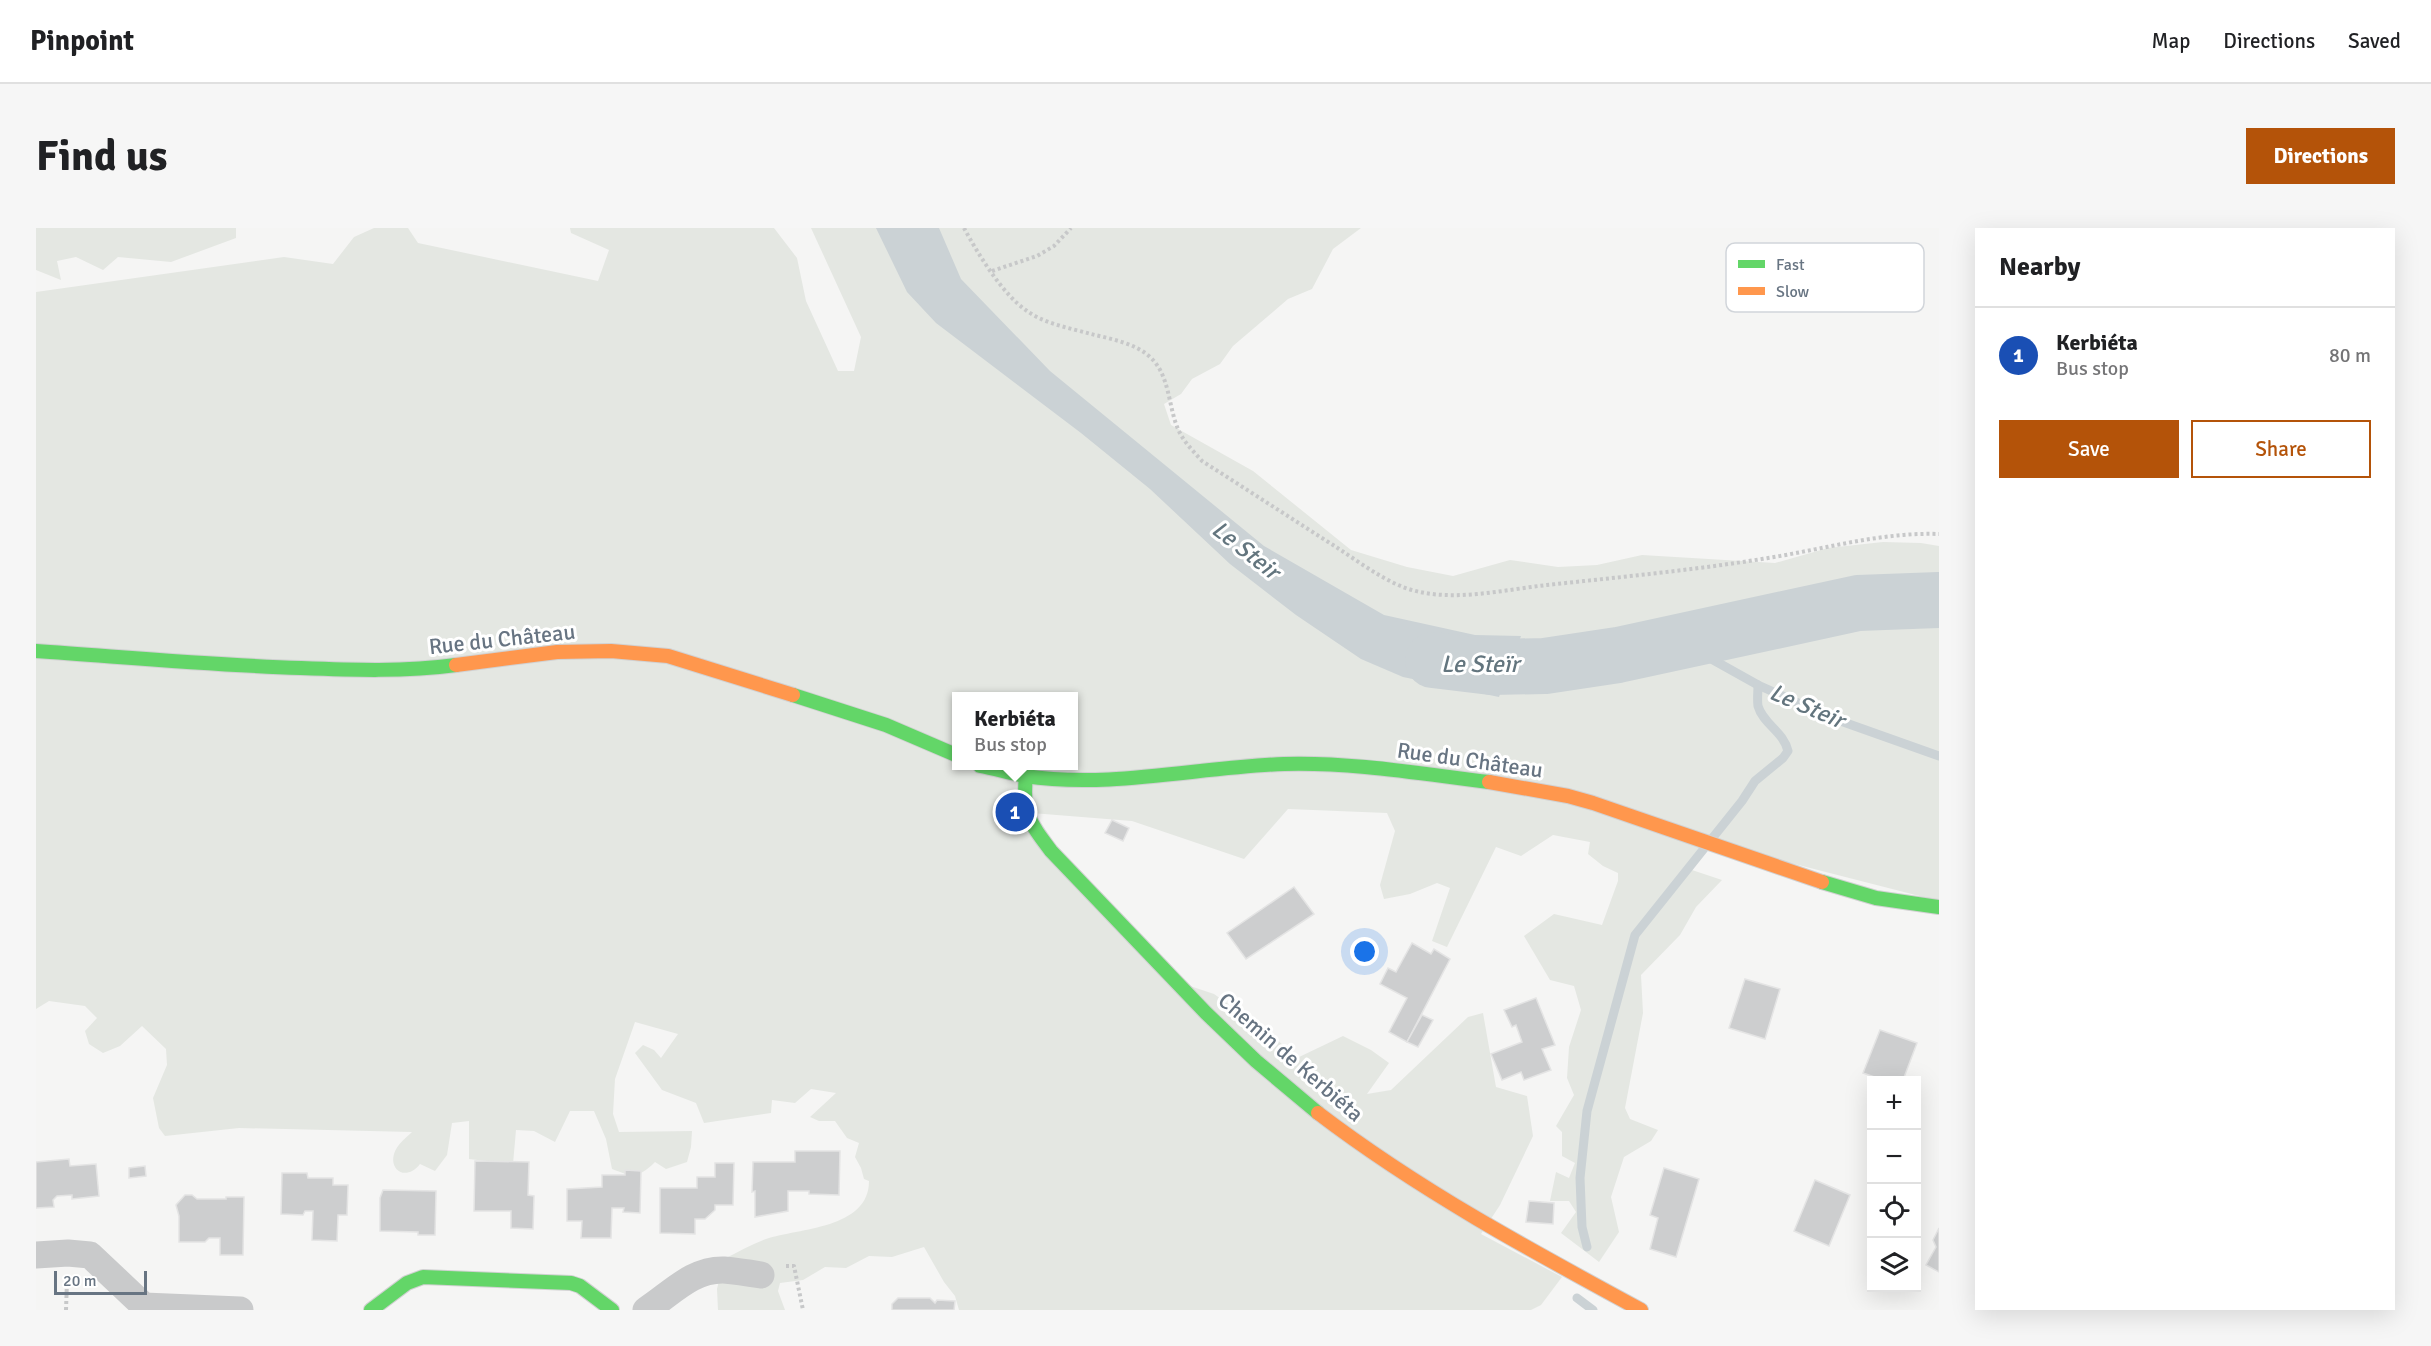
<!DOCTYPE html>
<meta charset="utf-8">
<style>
:root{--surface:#fff;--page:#f6f6f6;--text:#202124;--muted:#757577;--line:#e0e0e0;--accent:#b45309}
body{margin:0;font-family:Signika,sans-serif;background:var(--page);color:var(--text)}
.controls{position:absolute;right:18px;bottom:18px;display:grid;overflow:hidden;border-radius:0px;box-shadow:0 6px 24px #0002}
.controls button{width:54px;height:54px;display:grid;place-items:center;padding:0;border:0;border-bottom:2px solid var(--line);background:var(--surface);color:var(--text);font:30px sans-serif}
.scale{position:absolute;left:18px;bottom:15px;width:93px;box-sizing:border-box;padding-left:6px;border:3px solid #677482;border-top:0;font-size:16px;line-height:21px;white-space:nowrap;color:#677482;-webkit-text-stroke:4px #fff;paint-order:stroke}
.you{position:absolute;left:1329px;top:724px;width:21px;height:21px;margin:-15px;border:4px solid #fff;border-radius:50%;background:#1a73e8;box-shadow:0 0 0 9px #1a73e833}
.badge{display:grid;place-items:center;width:39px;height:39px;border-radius:50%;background:var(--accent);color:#fff;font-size:20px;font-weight:700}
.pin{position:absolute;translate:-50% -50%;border:3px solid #fff;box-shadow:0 2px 6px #0006}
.popup{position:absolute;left:916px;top:464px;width:126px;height:78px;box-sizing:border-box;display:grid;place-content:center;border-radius:0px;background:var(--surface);filter:drop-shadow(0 2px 4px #0005);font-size:20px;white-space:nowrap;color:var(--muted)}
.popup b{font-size:22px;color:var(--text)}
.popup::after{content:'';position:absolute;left:50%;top:100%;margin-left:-12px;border:12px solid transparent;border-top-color:var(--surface)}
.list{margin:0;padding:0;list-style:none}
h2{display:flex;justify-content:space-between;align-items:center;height:78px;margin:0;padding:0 24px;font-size:26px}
h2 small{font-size:20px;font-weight:400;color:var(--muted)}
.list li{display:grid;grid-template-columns:39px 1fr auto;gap:18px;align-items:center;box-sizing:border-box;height:96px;padding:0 24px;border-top:2px solid var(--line)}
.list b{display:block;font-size:22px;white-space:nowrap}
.list p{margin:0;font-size:20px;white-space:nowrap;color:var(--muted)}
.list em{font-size:20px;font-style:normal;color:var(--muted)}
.actions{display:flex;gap:12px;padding:18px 24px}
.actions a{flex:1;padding:14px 0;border:2px solid var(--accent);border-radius:0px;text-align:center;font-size:21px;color:var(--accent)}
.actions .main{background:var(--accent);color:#fff}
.icon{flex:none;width:33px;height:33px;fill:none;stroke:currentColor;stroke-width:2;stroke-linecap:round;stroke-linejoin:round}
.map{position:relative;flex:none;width:1903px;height:1082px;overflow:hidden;border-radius:0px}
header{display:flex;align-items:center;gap:36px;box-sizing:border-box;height:84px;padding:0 30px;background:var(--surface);border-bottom:2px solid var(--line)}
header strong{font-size:28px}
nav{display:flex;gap:33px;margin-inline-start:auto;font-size:21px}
.intro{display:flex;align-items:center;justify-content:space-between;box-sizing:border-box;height:144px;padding:0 36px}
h1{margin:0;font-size:42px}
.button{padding:15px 27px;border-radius:0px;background:var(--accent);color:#fff;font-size:21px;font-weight:700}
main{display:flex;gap:36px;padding:0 36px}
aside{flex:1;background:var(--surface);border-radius:0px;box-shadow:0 6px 24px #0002}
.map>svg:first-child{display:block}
.green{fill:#e4e7e2;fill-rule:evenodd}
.water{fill:#cbd2d5}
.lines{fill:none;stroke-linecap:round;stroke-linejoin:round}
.stream{stroke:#cbd2d5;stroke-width:9}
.river{stroke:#cbd2d5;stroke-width:56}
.building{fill:#cdcecf;stroke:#e4e4e4;stroke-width:1.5}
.fast-casing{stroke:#d1d1d2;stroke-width:16}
.slow-casing{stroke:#d1d1d2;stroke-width:16}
.path{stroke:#c7c8c9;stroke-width:4;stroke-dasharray:3 3;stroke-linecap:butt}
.street{stroke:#c9cacb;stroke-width:27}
.fast{stroke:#63d668;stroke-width:14}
.slow{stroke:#ff974d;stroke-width:14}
.labels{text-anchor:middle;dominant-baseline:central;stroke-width:6;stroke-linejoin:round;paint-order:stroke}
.street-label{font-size:22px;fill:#677482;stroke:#fff}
.water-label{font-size:24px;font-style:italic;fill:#63757e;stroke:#fff}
.key{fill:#fff;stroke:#d1d5da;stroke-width:1.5}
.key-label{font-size:16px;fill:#677482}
</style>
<header>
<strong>Pinpoint</strong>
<nav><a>Map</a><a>Directions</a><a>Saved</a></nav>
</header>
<div class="intro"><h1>Find us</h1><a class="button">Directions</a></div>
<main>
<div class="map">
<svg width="1903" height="1082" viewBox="0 0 1903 1082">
<rect width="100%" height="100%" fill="#f5f5f4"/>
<g class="green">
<path d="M0 0H200V10L135 34 82 29 67 42 40 29 21 33 25 52 0 42Z"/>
<path d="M338 0H372L382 15 562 53 573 22 535 5 534 0H738L761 30 770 73 802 143H818L825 109 775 0H1325L1297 21 1276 61 1252 71 1197 118 1184 136 1156 151 1145 166 1128 176 1135 197 1217 243 1315 322 1371 339 1417 348 1474 332 1522 339 1561 337 1606 327 1739 335 1792 320 1847 314 1885 315 1903 318V673L1669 613 1656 642 1686 652 1660 679 1644 707 1605 747 1607 785 1589 880 1594 891 1622 902 1615 913 1588 929 1575 969 1583 1004 1563 1034 1525 1005 1540 984 1533 973H1514L1520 944 1533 950 1539 935 1526 928V904L1520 898 1538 867 1531 850 1533 819 1545 782 1538 758 1514 752 1488 708 1518 686 1566 697 1582 653V645L1567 638 1552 626 1554 614 1517 607 1485 628 1460 619 1411 719 1396 713 1414 660 1401 655 1374 666 1348 671 1344 657 1359 603 1351 585 1252 581 1208 631 1096 593 971 583 1127 749 1178 766 1236 807 1261 830 1307 808 1335 822 1353 835 1331 866 1355 862 1432 789 1447 785 1460 859 1491 868 1497 908 1464 977 1445 1006 1526 1049 1505 1077 1495 1082H923L919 1068 908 1054 888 1019 856 1029 833 1028 810 1040 789 1039 767 1052 744 1055 742 1063 749 1082H682L681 1061 688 1031C702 1024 716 1016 730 1011 763 1000 833 1001 833 953L828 951 825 940 819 929 823 915 811 910 799 893H783L774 889 800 865 775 861 759 875 736 872 735 885 668 895 660 875 626 862 599 825 607 817 618 822 625 830 642 806 599 794 579 851 577 886 583 904 656 903 655 919 651 934 630 941 619 934C603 950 596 949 576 941L570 911 558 883H534L519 914 498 903 480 902 477 936 433 931V893L416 895 411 927 399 943 384 936C371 953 353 943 358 926 361 916 370 910 376 904L203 900 129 908 123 900 117 870 131 837 130 821 106 798 84 818 67 825 53 816 49 803 61 790 49 778 13 773 0 781V64L248 29 297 36 318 9ZM920 468H1038V538H920Z"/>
</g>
<path class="water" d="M840 0H903L925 51 1014 143 1228 318 1348 387 1439 407 1485 408 1463 469 1367 449 1325 431 1260 387 1194 336 1114 261 1045 205 900 95 871 64Z"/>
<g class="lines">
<g class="stream">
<path d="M1645 414 1722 457 1796 490 1903 528"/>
<path d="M1551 1019 1546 999 1544 950 1551 883 1599 707 1706 573 1719 553 1747 530 1752 523C1748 504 1727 496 1722 478 1721 472 1722 464 1722 457"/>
<path d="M1541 1070 1557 1082"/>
</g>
<path class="river" d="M1397 432 1455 439 1509 438 1582 427 1822 375 1903 372"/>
</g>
<g class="building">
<path d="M1076 592 1093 600 1087 613 1069 605Z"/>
<path d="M1258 659 1278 686 1210 731 1191 705Z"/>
<path d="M1376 715 1395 726 1398 721 1414 731 1371 814 1353 804 1371 770 1344 756 1352 740 1360 744Z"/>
<path d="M1709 751 1744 761 1729 811 1693 800Z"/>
<path d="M1500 770 1519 817 1506 821 1515 842 1488 852 1485 844 1466 852 1455 826 1486 814 1480 797 1476 799 1468 782Z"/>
<path d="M1386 787 1397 792 1382 819 1371 814Z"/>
<path d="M1844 802 1881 815 1867 852H1847L1827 845Z"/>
<path d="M759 923H804L803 967 773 966V963H752V983L719 989V963L716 964 717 934H759Z"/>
<path d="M33 931 34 938 60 936 63 968 36 971V967L21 968 17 972 18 979 0 980V934Z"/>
<path d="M439 933 493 934 492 967 498 968 497 1001 475 1000V983H438Z"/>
<path d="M679 935H698L697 977H679V982L669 991H659V1006L624 1005V960H661V949H679Z"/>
<path d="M109 938 110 948 93 950V940Z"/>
<path d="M1628 940 1663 951 1640 1029 1614 1021 1622 990 1614 987Z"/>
<path d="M589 942 605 943 604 985 587 984 588 980H576L575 1010H545L546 993H531V961L566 959V947H589Z"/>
<path d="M246 945H271L272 950H297V957H312L311 987H302L301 1013 276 1012 277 983H269L267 987 245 986Z"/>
<path d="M1779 952 1814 967 1793 1018 1758 1003Z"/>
<path d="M347 962 400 963 399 1007H382V1004L344 1003V970Z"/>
<path d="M149 967H156L161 971H190V969H208L207 1027H184V1010H173L169 1014H143V988L140 977Z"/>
<path d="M1493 973 1518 975 1517 996 1490 994Z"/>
<path d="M1903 1000V1044L1890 1037 1900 1019 1897 1012Z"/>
<path d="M862 1070H894L899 1075 901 1072 919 1073 918 1082H856V1076Z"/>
</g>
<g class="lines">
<defs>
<g id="fast">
<path d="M0 423C88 429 176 437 265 440 316 442 369 444 420 437"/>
<path d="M757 467 850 497 920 527"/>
<path d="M944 538C959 541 974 545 989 548 1074 561 1163 539 1248 536 1316 534 1386 546 1453 554"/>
<path d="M990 548C986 585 993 594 1015 623L1170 785 1220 833 1282 885"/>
<path d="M1786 654 1840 670 1903 679"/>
<path d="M335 1082 371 1055 387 1049 535 1055 544 1058 576 1082"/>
</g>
<g id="slow">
<path d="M420 437 521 424 575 423 632 428 757 467"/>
<path d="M1453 554 1532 568 1557 575 1786 654"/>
<path d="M1282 885C1383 962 1494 1022 1605 1082"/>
</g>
</defs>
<use href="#fast" class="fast-casing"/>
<use href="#slow" class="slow-casing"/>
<g class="path">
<path d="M928 0C942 26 967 67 991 83 1009 96 1034 100 1055 106 1075 111 1099 115 1114 129 1134 147 1132 178 1142 201 1147 213 1157 223 1166 233 1210 261 1253 289 1297 317 1319 331 1342 349 1367 359 1411 376 1465 362 1511 357 1585 349 1659 342 1732 330 1789 321 1845 304 1903 306"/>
<path d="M956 43 1001 28 1018 18 1035 0"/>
<path d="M750 1038H758L767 1082"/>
<path d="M30 1082 31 1053"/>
</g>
<g class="street">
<path d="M0 1027 32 1025 54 1027 108 1078 204 1082"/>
<path d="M610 1082C635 1066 656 1041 688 1042 700 1043 713 1045 725 1047"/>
</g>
<use href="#fast" class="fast"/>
<use href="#slow" class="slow"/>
</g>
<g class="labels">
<g class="street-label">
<text transform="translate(466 411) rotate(-6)">Rue du Château</text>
<text transform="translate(1434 532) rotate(8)">Rue du Château</text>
<text transform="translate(1255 829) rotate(41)">Chemin de Kerbiéta</text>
</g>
<g class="water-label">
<text transform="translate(1210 322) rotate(38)">Le Steir</text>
<text x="1444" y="436">Le Steïr</text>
<text transform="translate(1771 478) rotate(23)">Le Steir</text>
</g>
</g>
<rect x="1690" y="15" width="198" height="69" rx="9" class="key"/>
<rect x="1702" y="32" width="27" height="8" fill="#63d668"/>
<rect x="1702" y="59" width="27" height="8" fill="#ff974d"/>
<g class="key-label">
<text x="1740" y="42">Fast</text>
<text x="1740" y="69">Slow</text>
</g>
</svg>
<div class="controls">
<button>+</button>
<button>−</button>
<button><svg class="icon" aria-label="locate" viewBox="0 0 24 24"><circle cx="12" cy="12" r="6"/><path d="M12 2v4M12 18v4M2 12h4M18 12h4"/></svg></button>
<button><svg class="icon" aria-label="layers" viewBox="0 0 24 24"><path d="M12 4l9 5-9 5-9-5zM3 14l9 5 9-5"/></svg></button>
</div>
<div class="scale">20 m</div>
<div class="you"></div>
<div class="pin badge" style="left:979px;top:584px;background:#1a4fb4">1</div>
<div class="popup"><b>Kerbiéta</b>Bus stop</div>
</div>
<aside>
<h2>Nearby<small></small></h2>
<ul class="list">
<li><span class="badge" style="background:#1a4fb4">1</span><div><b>Kerbiéta</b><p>Bus stop</p></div><em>80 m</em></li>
</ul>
<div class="actions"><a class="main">Save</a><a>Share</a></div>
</aside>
</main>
